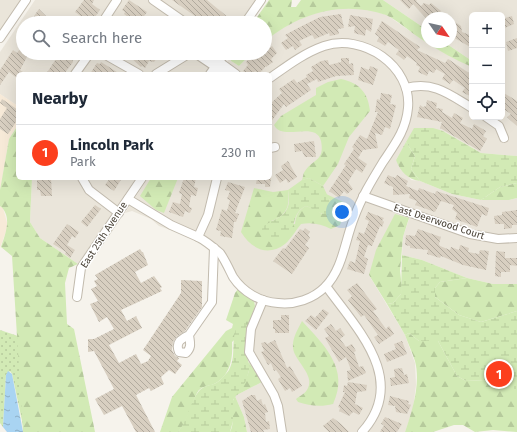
<!DOCTYPE html>
<meta charset="utf-8">
<style>
:root{--surface:#fff;--page:#f6f6f7;--text:#1f2937;--muted:#747a83;--line:#e0e1e3;--accent:#fc3f1d}
body{margin:0;font-family:"Fira Sans",sans-serif;background:var(--page);color:var(--text)}
.controls{position:absolute;right:12px;top:12px;display:grid;overflow:hidden;border-radius:6px;box-shadow:0 4px 16px #0002}
.controls button{width:36px;height:36px;display:grid;place-items:center;padding:0;border:0;border-bottom:1px solid var(--line);background:var(--surface);color:var(--text);font:20px sans-serif}
.compass{position:absolute;left:421px;top:12px;width:36px;height:36px;border-radius:50%;background:var(--surface);box-shadow:0 4px 16px #0002;rotate:124deg}
.you{position:absolute;left:342px;top:212px;width:14px;height:14px;margin:-10px;border:3px solid #fff;border-radius:50%;background:#1a73e8;box-shadow:0 0 0 6px #1a73e833}
.badge{display:grid;place-items:center;width:26px;height:26px;border-radius:50%;background:var(--accent);color:#fff;font-size:13px;font-weight:700}
.pin{position:absolute;translate:-50% -50%;border:2px solid #fff;box-shadow:0 1px 4px #0006}
.list{margin:0;padding:0;list-style:none}
h2{display:flex;justify-content:space-between;align-items:center;height:52px;margin:0;padding:0 16px;font-size:17px}
h2 small{font-size:13px;font-weight:400;color:var(--muted)}
.list li{display:grid;grid-template-columns:26px 1fr auto;gap:12px;align-items:center;box-sizing:border-box;height:56px;padding:0 16px;border-top:1px solid var(--line)}
.list b{display:block;font-size:15px;white-space:nowrap}
.list p{margin:0;font-size:13px;white-space:nowrap;color:var(--muted)}
.list em{font-size:13px;font-style:normal;color:var(--muted)}
.icon{flex:none;width:22px;height:22px;fill:none;stroke:currentColor;stroke-width:2;stroke-linecap:round;stroke-linejoin:round}
.map{position:relative;flex:none;width:517px;height:432px;overflow:hidden}
.search{position:absolute;background:var(--surface);box-shadow:0 4px 16px #0002;left:16px;top:16px;width:256px;height:44px;display:flex;align-items:center;gap:10px;box-sizing:border-box;padding:0 14px;border-radius:22px;color:var(--muted);font-size:15px}
.panel{position:absolute;background:var(--surface);box-shadow:0 4px 16px #0002;left:16px;top:72px;width:256px;height:108px;border-radius:6px}
.map>svg:first-child{display:block}
.residential{fill:#eae5da}
.commercial{fill:#f7ead8}
.grass{fill:url(#grass-dots)}
.forest{fill:url(#forest-firs)}
.wetland{fill:url(#wetland-marsh)}
.water{fill:url(#water-ripples)}
.building{fill:url(#building-back-hatch)}
.lines{fill:none;stroke-linecap:round;stroke-linejoin:round}
.minor-casing{stroke:#c2bbae;stroke-width:10}
.minor{stroke:#fff;stroke-width:8}
.labels{text-anchor:middle;dominant-baseline:central;stroke-width:3;stroke-linejoin:round;paint-order:stroke}
.street-label{font-size:10px;fill:#4b4439;stroke:#fff}
</style>
<div class="map">
<svg width="517" height="432" viewBox="0 0 517 432">
<defs>
<pattern id="grass-dots" width="8" height="8" patternUnits="userSpaceOnUse"><rect width="8" height="8" fill="#d2eab5"/><path d="M2 2h.1M6 6h.1" fill="none" stroke="#b6ca9c" stroke-width="1.8" stroke-linecap="round"/></pattern>
<pattern id="forest-firs" width="22" height="20" patternUnits="userSpaceOnUse"><rect width="22" height="20" fill="#d2eab5"/><path d="M5 1l3.5 6h-7zM16 11l3.5 6h-7z" fill="#b6ca9c"/></pattern>
<pattern id="wetland-marsh" width="20" height="14" patternUnits="userSpaceOnUse"><rect width="20" height="14" fill="#d2eab5"/><path d="M1 5h8M5 5V1M11 12h8M15 12V8" fill="none" stroke="#b6ca9c"/></pattern>
<pattern id="water-ripples" width="26" height="14" patternUnits="userSpaceOnUse"><rect width="26" height="14" fill="#a9d4f2"/><path d="M2 4q2-2 4 0t4 0M15 11q2-2 4 0t4 0" fill="none" stroke="#8caec5"/></pattern>
<pattern id="building-back-hatch" width="6" height="6" patternUnits="userSpaceOnUse"><rect width="6" height="6" fill="#d8cfc1"/><path d="M-1 5l2 2M0 0l6 6M5-1l2 2" fill="none" stroke="#b1aa9e"/></pattern>
</defs>
<rect width="100%" height="100%" fill="#f6f3ec"/>
<g class="residential">
<path d="M0 0H21L0 31Z"/>
<path d="M35 0H257L241 23H23V53H221L207 74H18V106L0 94V52Z"/>
<path d="M383 0H517V156L481 153 443 131 415 128 396 160 411 180 420 181 452 194 481 200H509L517 198V284H493L467 278 422 260 402 255 403 237 409 219 369 275 405 335 415 363 416 385 413 409 405 432H247L244 417 235 396 262 382 249 362 245 350V341L255 304 254 301 245 295 219 259 208 246 191 237 159 226 151 219 132 211 125 213 148 178H270V74H219L230 58 231 61 239 66 252 53H265V41L285 25 309 13 341 6 367 9 387 15 424 41 472 67V117H502V15H472V61L444 42H451V18H427V30Z"/>
<path d="M32 178H136L78 264 40 238 30 222Z"/>
</g>
<g class="commercial">
<path d="M0 94 18 106V125L9 139 0 190Z"/>
<path d="M0 206 3 208 8 226 0 248Z"/>
</g>
<path class="grass" d="M0 330 18 336 24 430 12 374 10 371 6 375 3 427 0 423Z"/>
<g class="forest">
<path d="M269 0H292L291 7H296L301 0H383L427 30V42H444L472 61V67C456 60 439 51 424 41 411 33 399 21 386 15 342 0 300 13 265 41V23H253Z"/>
<path d="M233 53H252L239 66 231 61 230 58Z"/>
<path d="M341 79C359 83 368 92 370 111L349 137 338 164 323 186 309 178 302 180C303 178 303 173 305 171 313 159 325 161 321 141 316 120 282 142 274 125L281 116 316 95V88L328 82Z"/>
<path d="M18 125V178H32L30 222 40 238 78 264 69 268 65 283 67 324 74 329 95 432H23L12 256 1 247C5 235 13 216 0 206V190L9 139Z"/>
<path d="M406 142 415 156 411 169 420 181C408 180 400 171 396 160Z"/>
<path d="M151 178H178L164 213 156 210 140 196Z"/>
<path d="M517 183V198L509 200H481L500 187Z"/>
<path d="M254 188 273 192 288 190C290 206 287 216 271 221L295 224C296 216 298 210 306 206L316 210 322 214 330 200 324 193 343 202 345 210 340 225 331 229C321 224 312 222 301 224 296 230 291 239 285 244 268 257 251 249 241 232Z"/>
<path d="M395 214 409 218 403 237 400 271 402 287 401 294 393 303 387 304 369 275 376 250Z"/>
<path d="M467 278 493 284H517V311L481 322 459 315 435 297V288L440 282Z"/>
<path d="M238 289 254 301 255 306 248 327 232 342C233 357 231 374 216 383 209 387 201 385 197 393 190 406 188 421 178 432H160L172 397 226 331 232 328 233 324 226 320 235 293Z"/>
<path d="M302 321C324 345 350 369 333 404 322 407 309 406 298 402L296 399C300 396 306 393 308 388 315 375 294 360 293 348 292 338 298 329 302 321Z"/>
<path d="M409 333 419 341H438L457 376 466 381 485 380 504 389H517V432L493 430 475 432 463 425H454L433 432H405C412 411 421 384 415 361 412 352 408 343 405 335Z"/>
<path d="M249 362 262 382 235 396 244 417 247 432H230C236 421 229 409 234 398 239 384 251 379 249 362Z"/>
</g>
<g class="wetland">
<path d="M414 128H433L443 131 481 153 517 156V183L500 187 481 200 452 194 420 181 411 169 415 156 406 142Z"/>
<path d="M309 178 323 186 332 205 330 214C322 216 314 209 306 206 287 214 302 238 271 243 246 221 280 225 287 209 290 203 289 197 288 190L302 180Z"/>
<path d="M402 255 422 260 467 278 440 282 435 288V297L459 315 481 322 517 311V389H504L485 380 466 381 457 376 438 341H419L409 333 405 335 387 304 393 303 401 294Z"/>
<path d="M241 319 244 321 248 327 245 350 250 367 246 381 233 400V421L230 432H178C188 420 190 401 199 391 204 385 210 386 216 383 220 381 226 374 229 370 238 353 228 338 241 319Z"/>
</g>
<path class="water" d="M8 371 12 374 23 432H7L3 427 6 375Z"/>
<g class="building">
<path d="M84 0H94L92 4 100 10 95 17 94 16 92 18 89 16 86 20 75 12Z"/>
<path d="M129 0 147 12 139 23H136L124 14 125 12 122 10Z"/>
<path d="M172 0H207L235 23H205Z"/>
<path d="M400 0H417L416 1 421 6 424 3 429 5 431 3 441 11 438 14 448 18H426L413 4 409 9Z"/>
<path d="M39 9 46 16 57 23H29Z"/>
<path d="M341 14 344 28 338 29 339 34 330 36 329 33 315 39 312 35 299 41 302 45 295 50 293 46 286 50 281 43 288 38 285 35 298 28 320 17Z"/>
<path d="M350 15 373 19 371 32 366 29 365 36 354 33 355 26 348 27Z"/>
<path d="M512 16 514 24 502 29V19Z"/>
<path d="M451 19 461 26 462 32 472 36V48L451 36Z"/>
<path d="M382 21 420 47 417 50 445 63 448 59 472 75V97L462 92 465 88 453 80 450 84 442 79 445 74 436 69 434 73 429 71 427 76 418 72 420 67 416 65 417 63 407 56 404 60 396 54 399 50 388 42 385 46 377 41 379 37 375 34Z"/>
<path d="M517 38V48L508 51 506 42Z"/>
<path d="M23 45V53H29L20 70 26 74H18V79L9 72 0 85V70L13 50 17 53Z"/>
<path d="M272 46 277 53 271 59 273 62 266 67V66L259 74 255 71 252 74H247L243 71 248 65 246 62 254 53H265V51Z"/>
<path d="M60 53H75L72 58 73 62 64 74H46Z"/>
<path d="M134 53H156L159 55 154 62 149 61 145 68 142 66 141 67 131 58Z"/>
<path d="M341 58H349V64L353 63 354 75 336 76 318 82 317 79 307 84 311 90 286 107 284 104 270 123V104L282 93 279 89 294 79 297 83 307 77 306 75 313 71 311 67 321 61 328 60 329 65 341 62Z"/>
<path d="M101 62 120 74H90L97 63 100 64Z"/>
<path d="M370 66 378 69 373 85 358 80 361 67 369 70Z"/>
<path d="M502 92 517 101V126L507 117 511 114 502 108Z"/>
<path d="M381 93 392 95 390 104 396 105 390 129 385 127 382 135 375 133 378 148 363 150 358 158 367 164 362 173 356 169 348 182 353 189 347 194 344 191 339 198 329 191 346 165 344 164 354 149 352 147 360 135 367 139 378 112H375L377 99 380 100Z"/>
<path d="M2 99 18 110V119L8 134 0 129V119L7 108 0 103Z"/>
<path d="M427 100 437 103 436 108 443 109 442 112 452 118 454 113 463 118 460 123 472 129 474 124 486 131 483 136 487 139 480 151 440 128 442 122 417 117 420 105 423 107 426 106Z"/>
<path d="M314 141 316 157H305L302 151 295 152 294 144Z"/>
<path d="M288 161 297 177 288 183 286 179 280 183 275 175 283 170 281 166Z"/>
<path d="M388 175 395 178 397 175 408 181 406 186 418 191 419 188 435 194 436 191 489 208 487 216 482 214 477 227 455 219 457 213 452 209 454 205 441 201 435 212 415 205 417 201 409 198 410 194 393 195V187L384 183Z"/>
<path d="M37 178H51L52 196H41L40 190H37Z"/>
<path d="M110 178H122L114 191 105 185Z"/>
<path d="M184 178H196L194 187 198 188 196 196 191 195 189 207 192 208 190 213 185 211 183 217 169 212 173 202 180 204 182 194 179 193Z"/>
<path d="M257 178H271L270 187H265V184H256Z"/>
<path d="M228 182 245 187 235 213 239 214 236 222H234L232 238 220 236 221 231 216 230 222 209 227 211 230 200 227 199 230 191 225 190Z"/>
<path d="M95 205 101 209 87 227 81 222Z"/>
<path d="M517 210V225H512V228L504 229V224H495L494 216 502 215V212Z"/>
<path d="M368 212 384 218 382 221 384 222 382 227 380 226 372 246 368 245 364 257 368 259 364 274 347 269 350 261 355 263 360 241 356 240 359 232 364 234 369 221 365 219Z"/>
<path d="M67 224 79 232 75 238 72 236 67 245 75 250 70 258 65 254 66 252 53 244Z"/>
<path d="M305 228 310 232 308 235 310 238 305 245 309 248 292 274 273 261 283 248 285 249 300 229 303 231Z"/>
<path d="M418 229 441 237 439 244 440 246 450 250 451 247 459 250 460 245 469 248 468 252 479 254 480 250 489 251 486 270 463 265 441 256 440 258 427 254 428 250 410 248V246L405 245 406 235 415 236Z"/>
<path d="M140 249 142 252H143L148 265 135 272 141 283 154 276 162 287 160 288 162 291 121 310 127 321 136 316 142 328 109 345 119 363 136 354 141 364 148 361 151 356 143 350 181 293V280L202 281V307L185 331 177 336 173 342 172 350 175 356 179 358 177 361 182 365 175 374 169 370 161 377 164 384 151 391 149 388 136 395 155 432H136L122 406 104 415 95 399 114 389 94 351 88 352V339H94L114 329 107 317 99 322 90 304 98 301 91 289 97 286 94 281 98 279 95 275Z"/>
<path d="M496 251 505 252V258H517V266L510 265V272H501V277L495 276Z"/>
<path d="M357 283 377 309 373 311 386 329 389 326 394 334 379 344 374 337 378 335 369 322 364 315 361 317 348 300 352 296 347 290Z"/>
<path d="M323 309 329 313 316 330 305 321 311 315 315 318Z"/>
<path d="M281 315H289V333H275V329H273V320H281Z"/>
<path d="M331 324 336 331 340 328 345 335 340 339 346 347 352 344 356 351 354 352 359 367 363 366 366 373 348 381 347 371 351 370 346 357 339 362 325 338 329 336 324 329Z"/>
<path d="M275 340 287 368 290 366 302 386 292 392 290 388 285 391 278 379 281 377 276 370 274 371 271 363 268 365 261 352 264 351 261 343 266 342 267 344Z"/>
<path d="M402 341 407 354 387 362 384 354 396 349 394 344Z"/>
<path d="M402 368 404 375 407 374 409 383 391 386 390 378 395 377 394 369Z"/>
<path d="M348 382 367 385 366 391 357 392 355 404 363 408 359 415 353 412 349 416 339 411 340 408 338 407 345 392H343L344 385 347 386Z"/>
<path d="M251 395H255L257 401 261 399 263 405 265 404 268 412 265 413 266 422 269 421 270 429 263 430 264 432H251L242 401Z"/>
<path d="M390 396 409 401 408 404 411 405 407 414 396 412 395 406 388 405Z"/>
<path d="M385 417 402 424 397 432H380L384 425 381 424Z"/>
<path d="M333 418 341 424 349 432H329L323 426Z"/>
</g>
<g class="lines">
<defs>
<g id="minor">
<path d="M153 0 186 23"/>
<path d="M102 23 117 0"/>
<path d="M245 23 261 0"/>
<path d="M0 38 26 0"/>
<path d="M102 53 139 74"/>
<path d="M195 53 226 74"/>
<path d="M207 53 236 74"/>
<path d="M75 74 90 53"/>
<path d="M156 74 190 53"/>
<path d="M210 74 225 53"/>
<path d="M406 88C434 81 449 94 472 108"/>
<path d="M486 117 499 126 504 138"/>
<path d="M270 148 275 147"/>
<path d="M82 178 89 190 119 213"/>
<path d="M217 178 208 215 198 237C206 241 213 247 220 253 225 260 229 269 233 277 243 292 260 302 278 303 295 305 313 299 325 287 343 269 345 240 354 218 361 198 372 180 383 162 395 144 406 130 408 108 412 66 363 33 324 46 304 53 287 66 270 78"/>
<path d="M363 196 470 234 498 239 517 238"/>
<path d="M128 199 171 225 198 237"/>
<path d="M326 286C357 329 409 380 362 432"/>
<path d="M77 297 81 268 142 178"/>
<path d="M263 300 251 329 249 352 274 395 278 406 282 432"/>
<path d="M189 335C181 339 175 342 179 352L186 353C192 347 190 343 189 335L212 302 214 248"/>
</g>
</defs>
<use href="#minor" class="minor-casing"/>
<use href="#minor" class="minor"/>
</g>
<g class="labels">
<g class="street-label">
<text transform="translate(439 222) rotate(18)">East Deerwood Court</text>
<text transform="translate(104 235) rotate(-57)">East 25th Avenue</text>
</g>
</g>
</svg>
<div class="controls">
<button>+</button>
<button>−</button>
<button><svg class="icon" aria-label="locate" viewBox="0 0 24 24"><circle cx="12" cy="12" r="6"/><path d="M12 2v4M12 18v4M2 12h4M18 12h4"/></svg></button>
</div>
<svg class="compass" viewBox="-18 -18 36 36"><path d="M0-13l5 13h-10z" fill="#e53935"/><path d="M0 13l5-13h-10z" fill="#747a83"/></svg>
<div class="you"></div>
<div class="pin badge" style="left:499px;top:374px">1</div>
<div class="search"><svg class="icon" aria-label="search" viewBox="0 0 24 24"><circle cx="10" cy="10" r="6"/><path d="M15 15l6 6"/></svg>Search here</div>
<section class="panel">
<h2>Nearby<small></small></h2>
<ul class="list">
<li><span class="badge">1</span><div><b>Lincoln Park</b><p>Park</p></div><em>230 m</em></li>
</ul>
</section>
</div>
